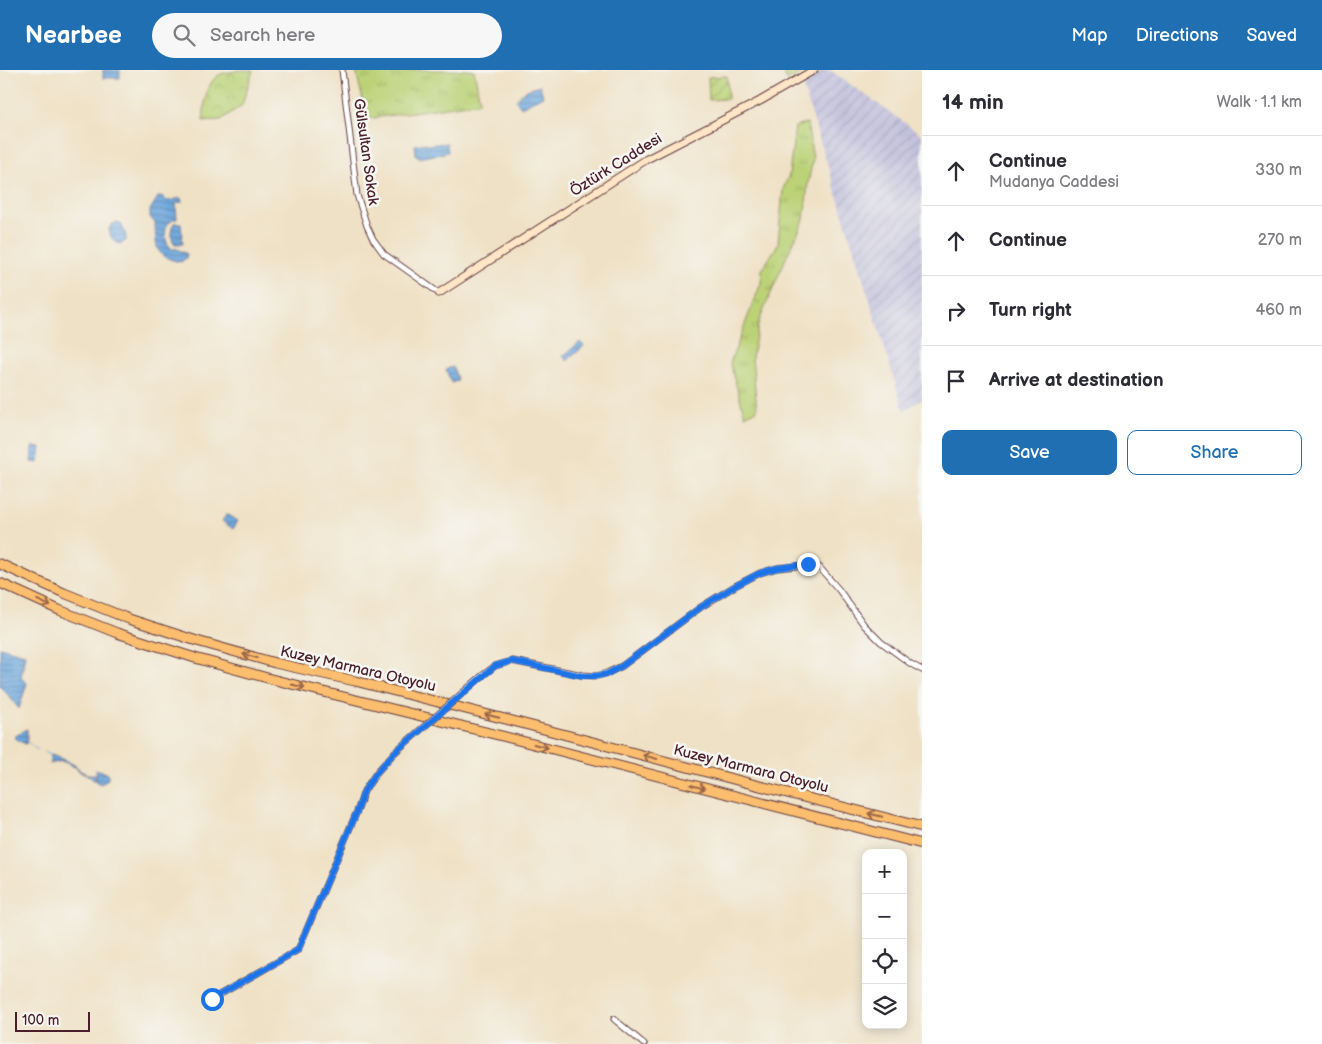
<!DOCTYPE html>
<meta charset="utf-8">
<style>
:root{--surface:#fff;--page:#f7f7f7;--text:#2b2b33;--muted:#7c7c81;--line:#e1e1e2;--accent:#1f6fb2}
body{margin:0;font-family:"Balsamiq Sans",sans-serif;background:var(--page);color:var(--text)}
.controls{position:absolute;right:15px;bottom:15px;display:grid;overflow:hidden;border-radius:10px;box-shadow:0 2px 12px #0003}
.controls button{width:45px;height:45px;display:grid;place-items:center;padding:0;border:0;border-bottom:1px solid var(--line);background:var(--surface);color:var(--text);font:25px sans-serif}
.scale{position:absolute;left:15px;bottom:12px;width:75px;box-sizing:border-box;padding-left:5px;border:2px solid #4a1f2b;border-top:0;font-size:14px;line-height:18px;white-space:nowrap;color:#4a1f2b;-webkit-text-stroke:4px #f6f6f2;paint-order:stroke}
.stop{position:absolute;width:15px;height:15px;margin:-11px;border:4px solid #1a73e8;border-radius:50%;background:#fff}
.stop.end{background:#1a73e8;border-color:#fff;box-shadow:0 1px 5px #0008}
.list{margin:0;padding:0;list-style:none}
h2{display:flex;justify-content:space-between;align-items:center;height:65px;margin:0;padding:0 20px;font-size:21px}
h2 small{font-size:16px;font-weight:400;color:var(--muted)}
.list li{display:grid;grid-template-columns:32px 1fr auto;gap:15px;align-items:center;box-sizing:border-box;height:70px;padding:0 20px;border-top:1px solid var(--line)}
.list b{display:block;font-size:19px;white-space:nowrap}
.list p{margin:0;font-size:16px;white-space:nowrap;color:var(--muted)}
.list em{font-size:16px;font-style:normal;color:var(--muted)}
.actions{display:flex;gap:10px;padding:15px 20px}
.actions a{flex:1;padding:11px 0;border:1px solid var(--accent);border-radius:10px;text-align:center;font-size:18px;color:var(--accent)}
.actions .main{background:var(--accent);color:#fff}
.icon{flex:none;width:28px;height:28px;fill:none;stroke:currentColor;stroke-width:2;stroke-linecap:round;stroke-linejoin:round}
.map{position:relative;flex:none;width:922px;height:974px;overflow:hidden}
header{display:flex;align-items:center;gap:30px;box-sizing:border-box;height:70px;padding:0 25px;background:var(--accent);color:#fff}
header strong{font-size:24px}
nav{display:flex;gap:28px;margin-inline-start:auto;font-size:18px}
.search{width:350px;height:45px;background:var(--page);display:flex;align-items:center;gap:12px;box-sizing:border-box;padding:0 18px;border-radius:28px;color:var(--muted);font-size:19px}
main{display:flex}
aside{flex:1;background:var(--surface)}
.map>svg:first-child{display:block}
.industrial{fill:url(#industrial-furrows)}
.grass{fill:url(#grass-tufts);stroke:#827851}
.park{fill:url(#park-crowns);stroke:#827851}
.garden{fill:url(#garden-furrows);stroke:#827851}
.water{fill:url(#water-rules);stroke:#5a6283}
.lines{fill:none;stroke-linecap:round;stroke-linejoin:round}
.stream{stroke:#6ba5db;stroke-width:1}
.street-casing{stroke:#633c42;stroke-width:7}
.secondary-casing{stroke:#633c42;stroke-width:9}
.highway-casing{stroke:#633c42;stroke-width:11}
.street{stroke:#fff;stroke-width:5}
.secondary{stroke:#fde5c5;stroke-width:7}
.highway{stroke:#fbbd6e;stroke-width:9}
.street-bridge-casing{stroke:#633c42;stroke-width:7;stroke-linecap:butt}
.street-bridge{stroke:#fff;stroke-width:5}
.oneway{stroke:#9a6649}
.route{stroke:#1a73e8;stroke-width:6}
.labels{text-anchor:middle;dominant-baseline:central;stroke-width:5;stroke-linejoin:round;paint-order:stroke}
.street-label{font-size:15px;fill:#4a1f2b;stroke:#f6f6f2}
</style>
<header>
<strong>Nearbee</strong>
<div class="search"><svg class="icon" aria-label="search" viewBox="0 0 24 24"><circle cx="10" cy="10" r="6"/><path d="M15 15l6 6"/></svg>Search here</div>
<nav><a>Map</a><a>Directions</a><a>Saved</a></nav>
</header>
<main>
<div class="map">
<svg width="922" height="974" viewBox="0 0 922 974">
<defs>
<pattern id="industrial-furrows" width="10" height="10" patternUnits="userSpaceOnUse" patternTransform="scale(1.25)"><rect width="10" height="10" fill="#c2c1dc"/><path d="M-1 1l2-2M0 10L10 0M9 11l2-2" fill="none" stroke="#a8a5bd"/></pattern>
<pattern id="grass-tufts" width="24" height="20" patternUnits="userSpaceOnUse" patternTransform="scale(1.25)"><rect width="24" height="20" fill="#bbd277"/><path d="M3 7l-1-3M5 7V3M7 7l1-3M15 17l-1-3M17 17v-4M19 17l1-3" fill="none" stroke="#a2b467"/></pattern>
<pattern id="park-crowns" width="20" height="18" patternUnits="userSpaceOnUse" patternTransform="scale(1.25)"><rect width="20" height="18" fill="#bbd277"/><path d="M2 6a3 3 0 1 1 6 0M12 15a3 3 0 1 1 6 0" fill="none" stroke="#a2b467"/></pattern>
<pattern id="garden-furrows" width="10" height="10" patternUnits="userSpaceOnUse" patternTransform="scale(1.25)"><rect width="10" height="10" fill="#bbd277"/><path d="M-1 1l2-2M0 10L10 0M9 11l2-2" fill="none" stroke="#a2b467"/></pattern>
<pattern id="water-rules" width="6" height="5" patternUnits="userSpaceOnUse" patternTransform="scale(1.25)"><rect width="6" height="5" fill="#6ba5db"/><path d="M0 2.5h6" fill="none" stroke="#5a86b2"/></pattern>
</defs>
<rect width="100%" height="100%" fill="#f6f6f2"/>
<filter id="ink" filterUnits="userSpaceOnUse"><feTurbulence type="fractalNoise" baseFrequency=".02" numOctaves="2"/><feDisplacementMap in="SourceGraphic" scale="10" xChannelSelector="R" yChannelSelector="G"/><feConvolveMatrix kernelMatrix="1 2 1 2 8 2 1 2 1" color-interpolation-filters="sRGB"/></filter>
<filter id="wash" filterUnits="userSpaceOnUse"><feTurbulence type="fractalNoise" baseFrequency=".0096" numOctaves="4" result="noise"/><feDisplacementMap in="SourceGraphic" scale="20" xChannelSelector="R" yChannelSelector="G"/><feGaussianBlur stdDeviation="1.12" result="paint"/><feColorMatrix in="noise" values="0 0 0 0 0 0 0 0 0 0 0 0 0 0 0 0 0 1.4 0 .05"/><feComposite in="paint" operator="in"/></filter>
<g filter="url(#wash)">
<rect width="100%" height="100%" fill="#efe1c5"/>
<path class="industrial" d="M825 0H830L922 65V329L904 341 802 13Z"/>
<g class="grass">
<path d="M356 0H474L480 32 367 49Z"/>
<path d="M782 0H806L787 11Z"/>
<path d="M807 53 813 89 808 113 804 150 786 188 759 251 752 287 757 340 745 346 730 293 761 213 762 200 778 174 783 119 789 105 795 57Z"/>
</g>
<path class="park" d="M239 0H253L242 35 221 50 203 51C205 35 204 15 219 5 224 2 233 2 239 0Z"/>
<path class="garden" d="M727 6 728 29 709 30 708 7Z"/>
<g class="water">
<rect x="103" y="0" width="17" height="8"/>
<path d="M540 15 543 26 521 37 516 30 524 21Z"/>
<path d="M426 73V75L447 73 448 82 420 88 416 85 415 75Z"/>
<path d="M162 126 167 131C173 131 176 128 181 128L182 132 176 133 177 149 172 150 170 153 167 152C165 163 163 173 174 180L175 178 187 184 186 188 181 192C154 187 156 177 155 153L150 147V140L158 127Z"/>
<path d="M117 152 121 153 126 166V171L120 174 115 172 111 167 109 159 111 155Z"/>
<path d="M174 153H181L183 174H175C170 168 170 160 174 153Z"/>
<path d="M580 272 584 276 567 291 563 286Z"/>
<path d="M453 297 458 311 451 313 446 299Z"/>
<path d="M33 376 41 377 39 393 31 392Z"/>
<path d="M227 444 238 451 233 459 222 451Z"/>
<path d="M0 577 25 584 21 608 27 613 19 639 8 625 0 617Z"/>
<path d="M27 659V669L26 674 21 672 14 667Z"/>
<path d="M50 685C56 685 72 693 77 697 82 701 77 700 83 702 88 705 91 704 95 704L96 710H93L90 706 80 702 75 697 62 691 50 694Z"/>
<path d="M96 700H100L108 704V709L105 712 100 714 97 712Z"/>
</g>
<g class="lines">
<g class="stream">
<path d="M27 671 33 677 38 680"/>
<path d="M45 682 50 685"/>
</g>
</g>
</g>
<g filter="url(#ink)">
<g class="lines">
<defs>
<g id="street">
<path d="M342 0 357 125 367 156 373 169 384 184 439 223"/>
<path d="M483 605 495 596 512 591 583 605 597 606 607 603 622 596 701 537 735 516 760 503 777 498 808 495 819 497 839 520 864 555 881 572 911 594 922 600"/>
<path d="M212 929 298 880 358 739 364 721 377 702 394 683"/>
<path d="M614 949 644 974"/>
</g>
<path id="secondary" d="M439 223 647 89 760 31 814 0"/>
<g id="highway">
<path d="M0 494 64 523 129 549 197 571 275 593 355 611 513 651 752 714 922 757"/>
<path d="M0 513 59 540 117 563 195 588 271 609 506 667 922 774"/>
</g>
</defs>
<use href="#street" class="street-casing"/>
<use href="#secondary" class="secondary-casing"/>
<use href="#highway" class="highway-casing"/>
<use href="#street" class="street"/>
<use href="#secondary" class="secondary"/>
<use href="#highway" class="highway"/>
<defs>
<path id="street-bridge" d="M394 683 483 605"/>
</defs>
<use href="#street-bridge" class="street-bridge-casing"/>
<use href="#street-bridge" class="street-bridge"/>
</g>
<defs><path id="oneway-shaft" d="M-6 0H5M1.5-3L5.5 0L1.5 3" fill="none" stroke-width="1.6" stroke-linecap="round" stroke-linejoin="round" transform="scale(1.25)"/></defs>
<g class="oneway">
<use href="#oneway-shaft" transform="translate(44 533) rotate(25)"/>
<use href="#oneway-shaft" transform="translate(250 586) rotate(-164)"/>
<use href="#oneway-shaft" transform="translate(298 616) rotate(13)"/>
<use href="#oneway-shaft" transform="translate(492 646) rotate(-166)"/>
<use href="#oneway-shaft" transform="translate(541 676) rotate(15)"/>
<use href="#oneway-shaft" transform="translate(650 687) rotate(-165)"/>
<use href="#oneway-shaft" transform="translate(698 717) rotate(15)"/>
<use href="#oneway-shaft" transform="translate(875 745) rotate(-166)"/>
</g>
</g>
<g class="lines" filter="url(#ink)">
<path class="route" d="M212 929 298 880 358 739 364 721 377 702 394 683 495 596 512 591 583 606H597L607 604 622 596 701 537 735 516 760 503 777 498 808 494"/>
</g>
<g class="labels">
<g class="street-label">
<text transform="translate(366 82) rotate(82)">Gülsultan Sokak</text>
<text transform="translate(616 95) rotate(-32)">Öztürk Caddesi</text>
<text transform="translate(358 599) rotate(13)">Kuzey Marmara Otoyolu</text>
<text transform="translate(751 699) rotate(14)">Kuzey Marmara Otoyolu</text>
</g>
</g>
</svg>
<div class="controls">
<button>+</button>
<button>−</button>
<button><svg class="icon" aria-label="locate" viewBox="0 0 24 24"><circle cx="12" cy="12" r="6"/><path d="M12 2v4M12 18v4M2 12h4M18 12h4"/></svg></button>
<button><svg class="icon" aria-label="layers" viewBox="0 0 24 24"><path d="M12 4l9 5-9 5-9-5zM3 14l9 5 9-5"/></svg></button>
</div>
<div class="scale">100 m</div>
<div class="stop" style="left:212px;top:929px"></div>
<div class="stop end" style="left:808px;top:494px"></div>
</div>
<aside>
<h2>14 min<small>Walk · 1.1 km</small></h2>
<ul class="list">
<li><svg class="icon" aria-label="ahead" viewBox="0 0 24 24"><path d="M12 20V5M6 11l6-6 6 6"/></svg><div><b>Continue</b><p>Mudanya Caddesi</p></div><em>330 m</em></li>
<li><svg class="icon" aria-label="ahead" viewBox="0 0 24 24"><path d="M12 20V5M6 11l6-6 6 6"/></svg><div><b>Continue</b></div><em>270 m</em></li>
<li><svg class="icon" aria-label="right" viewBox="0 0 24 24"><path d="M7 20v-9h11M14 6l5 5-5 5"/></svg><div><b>Turn right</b></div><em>460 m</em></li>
<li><svg class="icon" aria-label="arrive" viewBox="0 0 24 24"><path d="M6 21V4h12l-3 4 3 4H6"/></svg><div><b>Arrive at destination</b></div></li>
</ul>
<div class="actions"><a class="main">Save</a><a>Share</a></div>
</aside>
</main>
